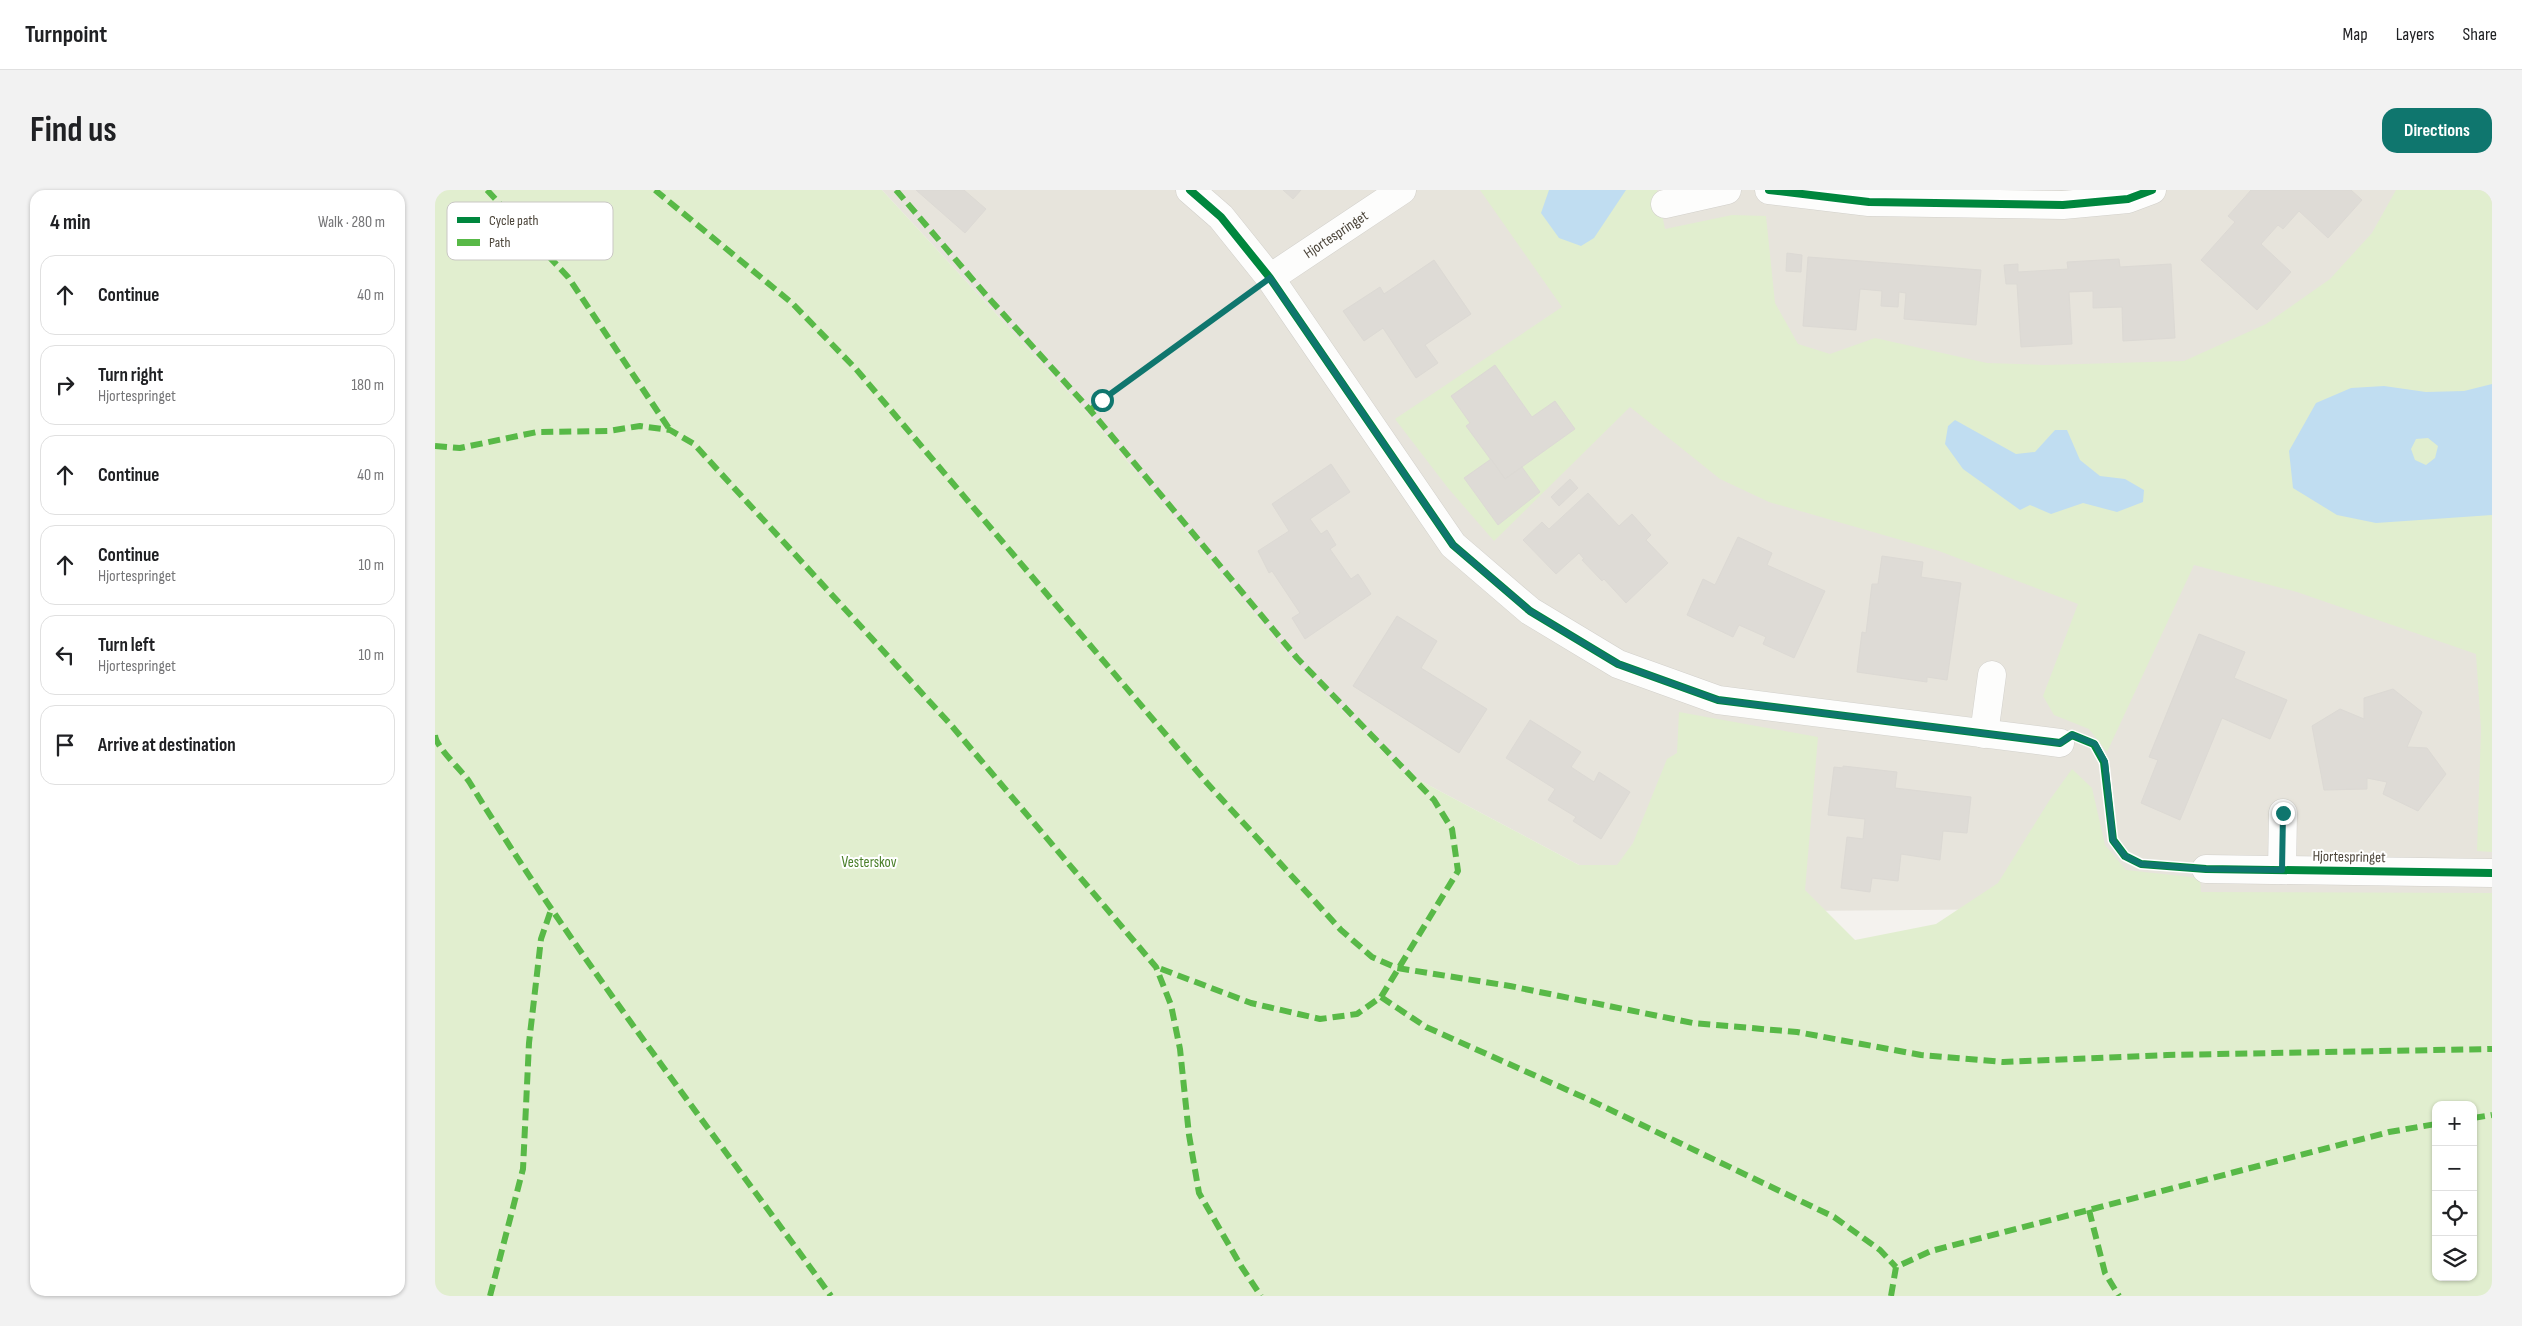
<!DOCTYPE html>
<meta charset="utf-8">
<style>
:root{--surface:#fff;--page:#f2f2f2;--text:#202124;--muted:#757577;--line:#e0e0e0;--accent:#0f766e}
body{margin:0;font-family:"Sofia Sans Condensed",sans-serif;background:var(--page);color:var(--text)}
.controls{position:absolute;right:15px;bottom:15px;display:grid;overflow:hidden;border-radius:10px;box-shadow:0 1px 4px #0004}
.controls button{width:45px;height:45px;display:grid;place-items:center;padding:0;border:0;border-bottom:1px solid var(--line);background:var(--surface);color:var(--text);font:25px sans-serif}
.stop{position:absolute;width:15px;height:15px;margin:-11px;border:4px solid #0f766e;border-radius:50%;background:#fff}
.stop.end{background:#0f766e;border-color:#fff;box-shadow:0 1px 5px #0008}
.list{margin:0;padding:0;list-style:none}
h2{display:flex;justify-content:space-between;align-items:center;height:65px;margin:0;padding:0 20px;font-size:21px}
h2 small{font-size:16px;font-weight:400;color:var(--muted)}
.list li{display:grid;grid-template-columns:32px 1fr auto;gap:15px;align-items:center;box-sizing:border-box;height:80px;margin:0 10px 10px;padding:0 10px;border:1px solid var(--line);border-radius:15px}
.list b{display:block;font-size:19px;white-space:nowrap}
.list p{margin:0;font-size:16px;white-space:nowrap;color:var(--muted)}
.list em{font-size:16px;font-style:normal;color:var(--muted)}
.icon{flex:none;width:28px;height:28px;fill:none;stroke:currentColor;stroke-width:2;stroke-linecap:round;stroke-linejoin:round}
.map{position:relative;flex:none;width:2057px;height:1106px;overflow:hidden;border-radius:15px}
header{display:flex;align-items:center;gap:30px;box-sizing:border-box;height:70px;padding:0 25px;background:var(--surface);border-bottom:1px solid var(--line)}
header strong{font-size:24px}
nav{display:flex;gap:28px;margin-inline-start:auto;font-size:18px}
.intro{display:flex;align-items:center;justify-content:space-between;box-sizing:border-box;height:120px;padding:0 30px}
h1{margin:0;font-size:35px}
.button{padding:12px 22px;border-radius:15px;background:var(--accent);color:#fff;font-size:18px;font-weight:700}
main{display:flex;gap:30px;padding:0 30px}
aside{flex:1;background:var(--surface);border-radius:15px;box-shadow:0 1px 4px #0004}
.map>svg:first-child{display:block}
.residential{fill:#e7e4dc}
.green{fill:#e1eecf;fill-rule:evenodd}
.water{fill:#c0ddf1;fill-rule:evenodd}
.building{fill:#dedbd6;stroke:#dcd9d4}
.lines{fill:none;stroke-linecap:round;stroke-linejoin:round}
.street-casing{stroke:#d2d0cb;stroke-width:29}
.path{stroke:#d3d2cc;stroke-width:3;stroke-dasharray:2.5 2.5;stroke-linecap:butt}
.street{stroke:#fdfdfc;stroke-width:28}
.quiet{stroke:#58b947;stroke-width:6;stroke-dasharray:12 6;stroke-linecap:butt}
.cycleway-casing{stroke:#fff;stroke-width:11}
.cycleway{stroke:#00873e;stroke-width:8}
.route{stroke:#0f766e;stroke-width:6}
.labels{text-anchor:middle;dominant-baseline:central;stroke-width:4;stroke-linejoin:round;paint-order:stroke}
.street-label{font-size:15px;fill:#4b4439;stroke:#fff}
.park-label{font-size:15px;fill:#4a7f2a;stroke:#fff}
.key{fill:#fff;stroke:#c9c7c4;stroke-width:1}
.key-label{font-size:14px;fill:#4b4439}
</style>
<header>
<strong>Turnpoint</strong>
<nav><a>Map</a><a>Layers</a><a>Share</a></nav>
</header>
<div class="intro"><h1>Find us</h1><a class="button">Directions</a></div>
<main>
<aside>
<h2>4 min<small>Walk · 280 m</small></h2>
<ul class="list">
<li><svg class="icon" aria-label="ahead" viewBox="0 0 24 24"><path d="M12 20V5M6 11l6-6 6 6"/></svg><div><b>Continue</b></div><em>40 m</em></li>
<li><svg class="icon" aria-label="right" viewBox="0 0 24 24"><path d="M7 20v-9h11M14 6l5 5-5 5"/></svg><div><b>Turn right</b><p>Hjortespringet</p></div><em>180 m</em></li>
<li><svg class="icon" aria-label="ahead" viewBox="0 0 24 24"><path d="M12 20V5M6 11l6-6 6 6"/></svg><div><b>Continue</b></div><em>40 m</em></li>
<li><svg class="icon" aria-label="ahead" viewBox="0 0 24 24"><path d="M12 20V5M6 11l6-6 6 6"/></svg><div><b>Continue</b><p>Hjortespringet</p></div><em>10 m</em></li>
<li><svg class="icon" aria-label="left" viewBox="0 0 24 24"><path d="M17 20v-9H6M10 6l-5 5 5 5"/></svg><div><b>Turn left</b><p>Hjortespringet</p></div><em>10 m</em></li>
<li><svg class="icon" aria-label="arrive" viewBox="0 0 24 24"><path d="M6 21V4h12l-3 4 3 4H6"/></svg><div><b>Arrive at destination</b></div></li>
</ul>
</aside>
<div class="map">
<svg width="2057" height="1106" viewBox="0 0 2057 1106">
<rect width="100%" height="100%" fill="#f4f2ee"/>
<path class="residential" d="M447 0H2057V715L1363 721 1144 675 967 581 863 476 647 217Z"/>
<g class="green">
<path d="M0 0H447L647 217 863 476 967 581 1144 675H1182L1198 653 1232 569 1242 563 1244 522 1383 547 1370 700 1420 750 1501 734 1563 693 1614 611 1637 579 1657 598 1670 655 1691 680 1765 688 1766 702 2057 703V1106H0ZM2001 915H2038V1087H2001Z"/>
<path d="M1045 0H1222L1230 39 1297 25 1331 26 1340 113 1363 154 1395 164 1440 148 1552 173 1610 175 1749 171 1831 134 1895 89 1937 43 1961 0H2057V662L2042 661 2046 539 2041 464 1862 402 1759 375 1672 562 1654 539 1619 525 1608 506 1643 414 1504 361 1334 312 1285 289 1195 217 1059 351 1013 298 960 229 1127 117Z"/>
</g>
<g class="water">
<path d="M1114 0H1191L1159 48 1146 56 1124 48 1106 23Z"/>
<path d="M2057 194V325L1941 333 1902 325 1858 298 1854 261 1881 213 1916 198 1949 196 1991 202 2029 201ZM1993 248 2003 256 2000 268 1991 275 1980 270 1976 259 1981 249Z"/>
<path d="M1520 230 1581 264 1600 262 1620 240H1632L1645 270 1665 286 1690 289 1709 300 1708 312 1682 322 1648 313 1616 324 1595 315 1585 320 1528 279 1510 254 1513 236Z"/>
</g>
<g class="building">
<path d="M481 0H529L551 19 530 43Z"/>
<path d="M848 0H866L858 9Z"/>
<path d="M1816 0H1916L1927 10 1893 48 1864 21 1848 39 1843 35 1826 54 1856 82 1822 120 1766 70 1800 32 1793 26Z"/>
<path d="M1352 63 1367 65 1366 82 1351 81Z"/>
<path d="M1373 67 1546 80 1541 135 1469 129 1471 103 1464 102 1463 117 1446 116 1447 101 1425 99 1421 140 1368 136Z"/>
<path d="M1684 69 1685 77 1736 74 1740 148 1688 151 1687 117 1658 118V101L1634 102 1637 154 1586 157 1582 94H1571L1569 75 1583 74V82L1633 79 1632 72Z"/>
<path d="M999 70 1036 124 990 155 1003 173 981 188 948 138 929 151 908 121 945 97 949 104Z"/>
<path d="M1060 175 1097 227 1120 211 1140 239 1070 289 1031 236 1035 233 1016 206Z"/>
<path d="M1056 269 1070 289 1087 277 1105 302 1063 335 1029 288Z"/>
<path d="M896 274 915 302 875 329 886 344 892 340 901 355 895 359 916 389 923 384 936 404 870 449 857 428 865 423 837 381 834 383 823 361 854 341 837 314Z"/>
<path d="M1135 289 1143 298 1124 316 1116 307Z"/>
<path d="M1153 303 1184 336 1197 324 1216 345 1211 350 1233 373 1191 413 1169 389 1167 391 1147 370 1149 369 1144 363 1121 384 1088 350 1107 332 1114 339Z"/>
<path d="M1303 347 1337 363 1332 375 1390 401 1359 468 1328 454 1331 447 1304 435 1298 447 1252 425 1268 389 1280 395Z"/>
<path d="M1447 366 1488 372 1486 387 1526 393 1512 490 1492 487V492L1422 482 1427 442 1431 443 1437 394H1443Z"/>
<path d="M962 426 1002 451 986 478 1052 519 1024 563 918 496Z"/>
<path d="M1764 444 1810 462 1799 488 1852 510 1835 549 1787 528 1745 630 1706 613 1723 570 1714 567Z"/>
<path d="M1958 499 1987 522 1972 557 1992 558 2011 584 1983 621 1948 604 1952 592 1932 588V599L1889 600 1877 536 1905 519 1929 529V508Z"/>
<path d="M1095 530 1146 562 1136 577 1159 592 1164 582 1195 602 1166 649 1138 631 1141 627 1113 610 1120 599 1071 568Z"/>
<path d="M1408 576 1462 582 1460 598 1536 607 1532 643 1508 641 1505 670 1466 664 1463 691 1437 688 1435 702 1406 698 1412 647 1428 649 1430 629 1393 625 1399 577 1408 578Z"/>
</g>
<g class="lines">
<defs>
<g id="street">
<path d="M755 0 786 27 835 88 1018 355 1095 421 1183 474 1283 510 1625 553"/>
<path d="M1334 0 1434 12 1628 15 1693 9 1717 0"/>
<path d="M1230 14 1292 0"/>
<path id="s1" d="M835 88 967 0"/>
<path d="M1549 544 1557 485"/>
<path d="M1771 679 2057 683"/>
<path d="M1847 680 1848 623"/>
</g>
</defs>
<use href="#street" class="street-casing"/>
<path class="path" d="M667 210 808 108"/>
<use href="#street" class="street"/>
<g class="quiet">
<path d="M52 0 133 87 235 240"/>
<path d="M220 0 357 113 421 179 772 593 906 740 937 767 962 778 1075 796 1258 833 1362 842 1486 865 1568 872 1732 865 2057 859"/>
<path d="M461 0 551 105 655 220 862 468 999 610 1017 639 1023 681 946 807 922 824 885 829 816 813 721 777"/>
<path d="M655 220 667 210"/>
<path d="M0 256 25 258 102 242 173 241 205 236 235 240 259 254 516 535 721 777 736 815 745 859 754 945 764 1003 806 1076 826 1106"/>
<path d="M0 545C1 558 27 580 35 593 144 771 274 937 396 1106"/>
<path d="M946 807 991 837 1157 911 1399 1027 1445 1060 1461 1077"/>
<path d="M2038 928 2057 925"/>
<path d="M1654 1020 1670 1083 1684 1106"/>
<path d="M55 1106 88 979 94 853 106 749 116 720"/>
<path d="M1456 1106 1461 1077 1496 1061 1954 942 2001 934"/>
</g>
<defs>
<g id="cycleway">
<path d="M755 0 786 27 835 88 1018 355 1095 421 1183 474 1283 510 1625 553 1637 545 1659 554 1669 572 1678 650 1690 666 1706 674 1771 679 2057 683"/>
<path d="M1334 0 1434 12 1628 15 1693 9 1717 0"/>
</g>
</defs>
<use href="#cycleway" class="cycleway-casing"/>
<use href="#cycleway" class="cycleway"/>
</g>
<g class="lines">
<path class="route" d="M667 210 835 88 1018 355 1095 421 1183 474 1283 510 1625 553 1637 545 1660 554 1670 572 1678 650 1690 666 1706 674 1771 679 1847 680 1848 623"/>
</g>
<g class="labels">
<g class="street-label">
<text stroke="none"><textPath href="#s1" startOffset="79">Hjortespringet</textPath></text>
<text transform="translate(1914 667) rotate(1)">Hjortespringet</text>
</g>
<g class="park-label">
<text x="434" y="672">Vesterskov</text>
</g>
</g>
<rect x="12" y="12" width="166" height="58" rx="8" class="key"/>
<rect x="22" y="27" width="23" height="6" fill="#00873e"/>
<rect x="22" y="49" width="23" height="7" fill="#58b947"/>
<g class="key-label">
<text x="54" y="35">Cycle path</text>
<text x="54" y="57">Path</text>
</g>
</svg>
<div class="controls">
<button>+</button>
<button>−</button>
<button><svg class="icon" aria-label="locate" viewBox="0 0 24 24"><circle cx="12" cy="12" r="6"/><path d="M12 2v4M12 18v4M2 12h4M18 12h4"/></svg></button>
<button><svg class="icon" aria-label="layers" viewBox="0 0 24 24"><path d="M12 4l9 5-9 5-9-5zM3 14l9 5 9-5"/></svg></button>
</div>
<div class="stop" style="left:667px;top:210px"></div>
<div class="stop end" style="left:1848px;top:623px"></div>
</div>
</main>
